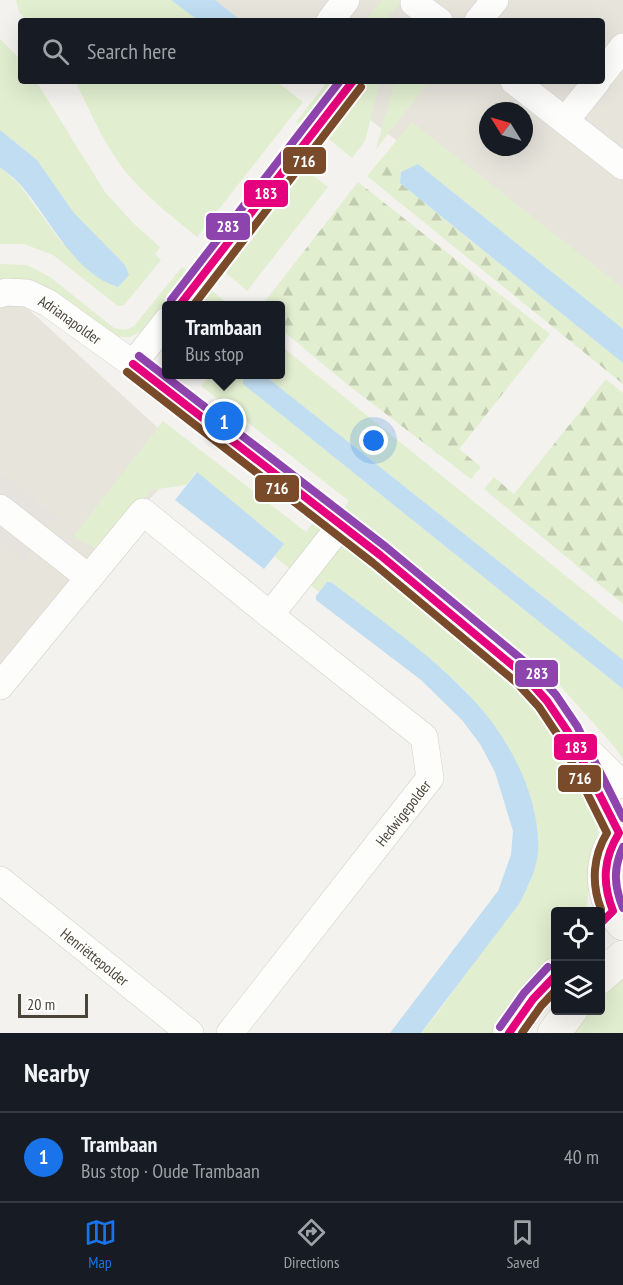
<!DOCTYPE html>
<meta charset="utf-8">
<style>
:root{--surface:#171b24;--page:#242831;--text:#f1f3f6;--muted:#9ea1a6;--line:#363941;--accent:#1a73e8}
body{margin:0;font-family:"PT Sans Narrow",sans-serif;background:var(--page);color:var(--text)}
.controls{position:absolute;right:18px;bottom:18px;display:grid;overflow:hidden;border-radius:6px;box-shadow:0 6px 24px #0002}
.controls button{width:54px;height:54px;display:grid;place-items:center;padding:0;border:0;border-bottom:2px solid var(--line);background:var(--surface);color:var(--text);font:30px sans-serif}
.compass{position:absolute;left:479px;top:102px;width:54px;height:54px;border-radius:50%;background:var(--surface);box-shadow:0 6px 24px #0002;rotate:307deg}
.scale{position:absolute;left:18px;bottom:15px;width:70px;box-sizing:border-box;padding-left:6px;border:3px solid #4b4439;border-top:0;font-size:16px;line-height:21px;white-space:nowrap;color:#4b4439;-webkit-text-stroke:4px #fff;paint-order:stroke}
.you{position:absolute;left:374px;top:441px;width:21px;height:21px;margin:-15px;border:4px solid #fff;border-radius:50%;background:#1a73e8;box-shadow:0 0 0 9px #1a73e833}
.badge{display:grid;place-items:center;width:39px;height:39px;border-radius:50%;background:var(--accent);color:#fff;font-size:20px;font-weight:700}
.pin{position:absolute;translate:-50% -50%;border:3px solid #fff;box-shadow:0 2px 6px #0006}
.popup{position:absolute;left:162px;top:301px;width:123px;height:78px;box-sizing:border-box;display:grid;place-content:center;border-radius:6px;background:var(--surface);filter:drop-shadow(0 2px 4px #0005);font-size:20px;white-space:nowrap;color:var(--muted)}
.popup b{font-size:22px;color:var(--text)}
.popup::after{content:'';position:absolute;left:50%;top:100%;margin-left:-12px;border:12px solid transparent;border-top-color:var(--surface)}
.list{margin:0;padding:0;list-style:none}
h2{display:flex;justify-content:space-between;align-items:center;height:78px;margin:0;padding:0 24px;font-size:26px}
h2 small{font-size:20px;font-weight:400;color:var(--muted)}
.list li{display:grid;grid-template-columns:39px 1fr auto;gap:18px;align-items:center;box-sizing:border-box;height:90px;padding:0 24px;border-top:2px solid var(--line)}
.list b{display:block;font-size:22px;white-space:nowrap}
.list p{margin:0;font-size:20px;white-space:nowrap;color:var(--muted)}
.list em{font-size:20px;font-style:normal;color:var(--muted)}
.icon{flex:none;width:33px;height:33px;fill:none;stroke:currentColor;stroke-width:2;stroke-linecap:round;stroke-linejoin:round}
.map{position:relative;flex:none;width:623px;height:1033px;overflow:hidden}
.search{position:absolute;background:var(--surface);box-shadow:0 6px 24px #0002;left:18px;right:18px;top:18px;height:66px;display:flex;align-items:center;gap:15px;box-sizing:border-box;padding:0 21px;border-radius:6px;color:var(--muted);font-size:22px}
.sheet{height:168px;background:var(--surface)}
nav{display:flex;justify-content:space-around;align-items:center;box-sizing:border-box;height:84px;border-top:2px solid var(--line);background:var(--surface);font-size:16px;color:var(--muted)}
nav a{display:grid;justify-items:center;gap:3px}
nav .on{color:var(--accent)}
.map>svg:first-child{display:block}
.residential{fill:#e7e4dc;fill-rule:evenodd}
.green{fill:#e1eecf}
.forest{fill:url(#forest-firs)}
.parking{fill:#e6e3df}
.water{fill:#c0ddf1}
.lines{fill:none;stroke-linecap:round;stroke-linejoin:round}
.minor-casing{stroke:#d2d0cb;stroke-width:28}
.secondary-casing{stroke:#d3cfc5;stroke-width:34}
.minor{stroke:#fdfdfc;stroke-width:27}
.secondary{stroke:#f7f6f1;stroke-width:33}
.bus-1-casing{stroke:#fff;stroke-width:12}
.bus-2-casing{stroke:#fff;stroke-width:12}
.bus-3-casing{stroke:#fff;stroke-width:12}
.bus-1{stroke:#e5007d;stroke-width:8}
.bus-2{stroke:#7a4b2a;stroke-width:8}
.bus-3{stroke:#8e44ad;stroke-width:8}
.labels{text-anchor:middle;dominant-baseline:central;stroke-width:5;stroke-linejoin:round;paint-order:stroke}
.street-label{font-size:15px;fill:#4b4439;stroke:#fff}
.line-badge{stroke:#fff;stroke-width:2}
.badge-label{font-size:16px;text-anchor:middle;font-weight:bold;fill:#fff}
</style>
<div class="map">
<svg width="623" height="1033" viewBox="0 0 623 1033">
<defs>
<pattern id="forest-firs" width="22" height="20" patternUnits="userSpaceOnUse" patternTransform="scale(1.5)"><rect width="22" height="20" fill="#e1eecf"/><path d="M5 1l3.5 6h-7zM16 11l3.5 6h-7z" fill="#c3cdb2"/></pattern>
</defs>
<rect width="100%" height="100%" fill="#f4f2ee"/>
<g class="residential">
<path d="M215 0H623V316L320 81H602V21H242ZM488 111H524V147H488Z"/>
<path d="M0 283 183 451 159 489 102 551 0 677Z"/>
</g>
<g class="green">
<path d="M16 0H171L199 21H27L19 12Z"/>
<path d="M382 0H402L386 21H365Z"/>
<path d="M0 39 21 60V81H36L105 192 133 223 160 247 155 254 161 260 124 305 118 306 53 255 24 244H0V167L18 183 62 243 125 265 74 213 37 160 0 130Z"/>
<path d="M75 81H276L303 102 197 237C174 218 150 200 131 178 106 150 92 114 75 81Z"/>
<path d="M328 81H338L302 126 296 122Z"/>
<path d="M365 81H380L365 141 352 158 323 134Z"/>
<path d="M395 81H430L376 149Z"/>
<path d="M412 122 623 288V329L418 164 401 172 383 157Z"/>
<path d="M302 161 303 168 328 187 247 291 219 267Z"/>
<path d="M0 264 27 265 50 277 114 328 126 330 134 326 182 267 188 272 142 331 130 337H118L0 285Z"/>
<path d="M206 286 229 305 191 306Z"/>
<path d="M281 346 623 622V660L264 375 281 374Z"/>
<path d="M210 375H243V384L623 689V759L613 745 546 670 341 512 349 501 201 386Z"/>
<path d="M163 421 306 532 315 520 519 683 543 715 592 802C606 827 592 853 589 880 588 889 588 899 587 909L586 911 556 912 555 953 493 1033H421L439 1011 530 883 538 854 536 823 533 808 527 787 467 692 440 667 331 582H327L319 592 274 556 284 544 196 472 186 485 151 490 102 551 73 537Z"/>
<path d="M623 975V1033H574L591 1011 600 1010 601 999Z"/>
</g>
<g class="forest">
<path d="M383 157 401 172 400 183 623 363V384L367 176Z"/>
<path d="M358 182 550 334 459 449 481 467 471 479 348 385 281 329V306L262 305Z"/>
<path d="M606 379 623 393V604L484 489 494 477 514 494Z"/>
</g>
<path class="parking" d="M0 473 58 519 41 528 29 542 25 561 0 541Z"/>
<g class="water">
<path d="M171 0H215L242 21H199Z"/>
<path d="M0 130 37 160 74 213 125 265 129 275 118 287C72 273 48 214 18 182 13 177 6 172 0 167Z"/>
<path d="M418 164 623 329V363L400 183 401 172Z"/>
<path d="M243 375H264L623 660V689L243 384Z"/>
<path d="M197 472 284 544 264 569 175 500Z"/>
<path d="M327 582H331C376 617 425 650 465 691 506 732 541 794 538 853 536 872 527 888 519 904L421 1033H390L498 891 511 855 513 831 495 772 480 744 462 720 421 680 316 600V596Z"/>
</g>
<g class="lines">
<defs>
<g id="minor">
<path d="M414 3 439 21"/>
<path d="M330 21 346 0"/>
<path d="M478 21 495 0"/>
<path d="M602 74 623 47"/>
<path d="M514 81 623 166"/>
<path d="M565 121 597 81"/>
<path id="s1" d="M0 294 6 292 27 293 48 303 133 364 380 555 524 675 547 701 568 732 619 833"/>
<path d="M179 306 353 81"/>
<path d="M133 364 167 321"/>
<path d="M0 508 89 578"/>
<path d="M0 686 143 512 270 615 341 525"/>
<path d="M583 746 623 785"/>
<path id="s2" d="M0 880 190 1033"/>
<path id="s3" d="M230 1033 430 778 424 737 270 615"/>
</g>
<g id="secondary">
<path d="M623 828C598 856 598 896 623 924"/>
<path d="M600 977 623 957"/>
<path d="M509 1033 533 999 556 974"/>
<path d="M554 1033 571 1010"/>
</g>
</defs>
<use href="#minor" class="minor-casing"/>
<use href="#secondary" class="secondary-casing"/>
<use href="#minor" class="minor"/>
<use href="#secondary" class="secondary"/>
<defs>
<g id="bus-1">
<path d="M179 306 353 81"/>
<path d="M133 364 380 555 524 675 547 701 568 732 619 833C603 859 602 883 613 911L600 924"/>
<path d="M509 1033 533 999 556 975"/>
</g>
<g id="bus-2">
<path d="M193 306 361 87"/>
<path d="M127 372 373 563 517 683 539 707 559 737 607 833C593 856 591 883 601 909L598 912"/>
<path d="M522 1033 541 1006 556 990"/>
</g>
<g id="bus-3">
<path d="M171 300 340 81"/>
<path d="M139 356 386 547 531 667 556 695 577 726 623 818"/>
<path d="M623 847C613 868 614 886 623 908"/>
<path d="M500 1027 524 993 548 967"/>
</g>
</defs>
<use href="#bus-1" class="bus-1-casing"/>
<use href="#bus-2" class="bus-2-casing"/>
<use href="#bus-3" class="bus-3-casing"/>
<use href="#bus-1" class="bus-1"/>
<use href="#bus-2" class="bus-2"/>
<use href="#bus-3" class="bus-3"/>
</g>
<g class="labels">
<g class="street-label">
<text stroke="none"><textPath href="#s1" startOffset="78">Adrianapolder</textPath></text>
<text stroke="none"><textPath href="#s3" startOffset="280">Hedwigepolder</textPath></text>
<text stroke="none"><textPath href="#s2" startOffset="122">Henriëttepolder</textPath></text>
</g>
</g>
<g class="line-badge">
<rect x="282" y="146" width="45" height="29" rx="6" fill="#7a4b2a"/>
<rect x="243" y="179" width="46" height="29" rx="6" fill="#e5007d"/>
<rect x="205" y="212" width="46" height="29" rx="6" fill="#8e44ad"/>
<rect x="254" y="474" width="46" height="29" rx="6" fill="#7a4b2a"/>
<rect x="514" y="659" width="45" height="29" rx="6" fill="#8e44ad"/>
<rect x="553" y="733" width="45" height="28" rx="6" fill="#e5007d"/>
<rect x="557" y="764" width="45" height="29" rx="6" fill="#7a4b2a"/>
</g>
<g class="badge-label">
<text x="304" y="167">716</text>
<text x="266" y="199">183</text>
<text x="228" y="232">283</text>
<text x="277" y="494">716</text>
<text x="537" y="679">283</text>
<text x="576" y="753">183</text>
<text x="580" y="784">716</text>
</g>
</svg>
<div class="controls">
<button><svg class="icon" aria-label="locate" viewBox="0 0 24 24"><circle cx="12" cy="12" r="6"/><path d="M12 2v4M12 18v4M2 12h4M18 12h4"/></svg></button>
<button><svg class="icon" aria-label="layers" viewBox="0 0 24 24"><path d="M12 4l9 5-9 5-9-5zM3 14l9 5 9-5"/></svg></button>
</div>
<svg class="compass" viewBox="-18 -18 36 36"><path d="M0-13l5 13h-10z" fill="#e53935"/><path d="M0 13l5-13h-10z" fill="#9ea1a6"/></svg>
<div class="scale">20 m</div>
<div class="you"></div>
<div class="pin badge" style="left:224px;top:421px">1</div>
<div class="popup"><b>Trambaan</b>Bus stop</div>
<div class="search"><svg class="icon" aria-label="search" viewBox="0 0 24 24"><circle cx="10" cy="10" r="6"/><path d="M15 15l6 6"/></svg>Search here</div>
</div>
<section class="sheet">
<h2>Nearby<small></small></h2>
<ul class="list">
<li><span class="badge">1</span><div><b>Trambaan</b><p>Bus stop · Oude Trambaan</p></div><em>40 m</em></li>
</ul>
</section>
<nav>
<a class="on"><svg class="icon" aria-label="map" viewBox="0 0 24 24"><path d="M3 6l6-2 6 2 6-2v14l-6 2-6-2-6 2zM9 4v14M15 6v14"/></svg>Map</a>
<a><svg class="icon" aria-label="directions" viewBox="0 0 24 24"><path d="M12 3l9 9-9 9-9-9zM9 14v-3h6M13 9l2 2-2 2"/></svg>Directions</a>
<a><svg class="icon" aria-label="saved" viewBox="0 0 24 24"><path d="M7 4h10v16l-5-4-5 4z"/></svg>Saved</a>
</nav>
